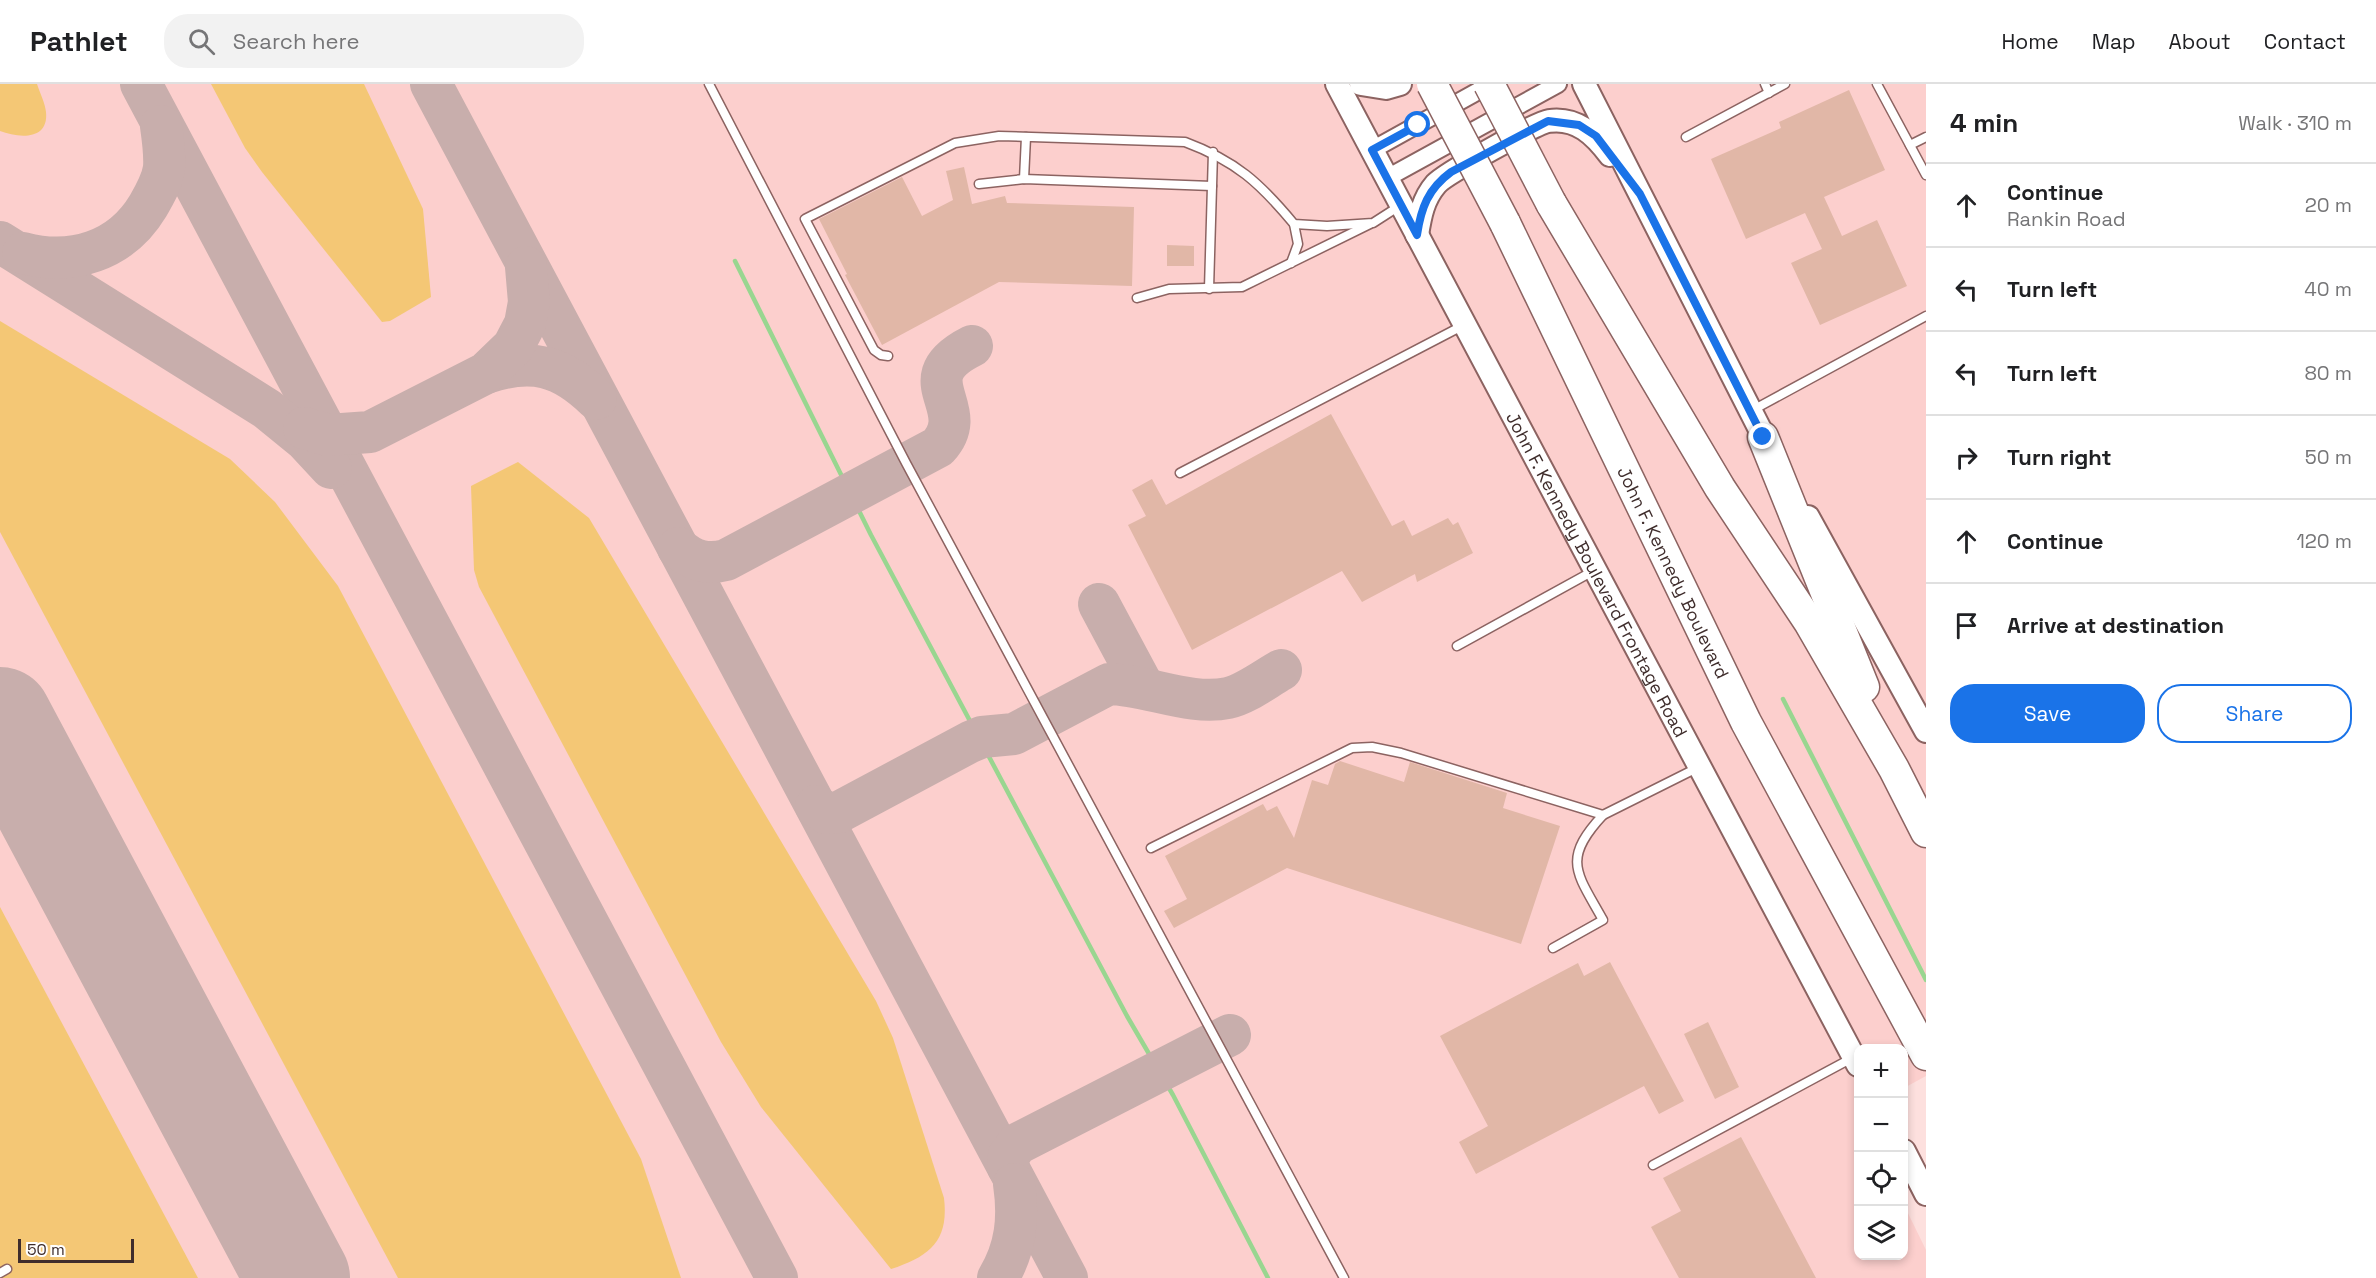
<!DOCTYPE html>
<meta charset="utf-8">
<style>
:root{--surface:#fff;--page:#f2f2f2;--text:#202124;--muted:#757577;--line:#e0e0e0;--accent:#1a73e8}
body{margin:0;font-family:"Space Grotesk",sans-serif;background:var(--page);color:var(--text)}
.controls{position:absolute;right:18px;bottom:18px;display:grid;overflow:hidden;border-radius:12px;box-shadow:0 3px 9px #0003}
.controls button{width:54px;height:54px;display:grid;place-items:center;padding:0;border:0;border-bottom:2px solid var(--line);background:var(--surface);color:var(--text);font:30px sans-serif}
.scale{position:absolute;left:18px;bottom:15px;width:116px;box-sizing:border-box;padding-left:6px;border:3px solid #3f2d2c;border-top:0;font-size:16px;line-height:21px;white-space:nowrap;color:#3f2d2c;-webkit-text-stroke:4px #fff;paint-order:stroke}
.stop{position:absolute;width:18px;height:18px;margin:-14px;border:4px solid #1a73e8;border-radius:50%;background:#fff}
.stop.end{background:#1a73e8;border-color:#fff;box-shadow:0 2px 6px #0008}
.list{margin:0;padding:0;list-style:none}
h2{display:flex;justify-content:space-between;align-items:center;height:78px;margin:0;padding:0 24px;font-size:26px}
h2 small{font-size:20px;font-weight:400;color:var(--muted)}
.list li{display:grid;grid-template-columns:39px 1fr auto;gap:18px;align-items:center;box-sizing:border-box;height:84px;padding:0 24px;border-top:2px solid var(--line)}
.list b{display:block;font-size:22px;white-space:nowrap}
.list p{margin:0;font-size:20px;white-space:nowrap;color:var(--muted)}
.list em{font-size:20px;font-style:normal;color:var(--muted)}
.actions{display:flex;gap:12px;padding:18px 24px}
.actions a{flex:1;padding:14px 0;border:2px solid var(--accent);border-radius:24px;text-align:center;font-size:21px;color:var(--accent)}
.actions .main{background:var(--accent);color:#fff}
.icon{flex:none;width:33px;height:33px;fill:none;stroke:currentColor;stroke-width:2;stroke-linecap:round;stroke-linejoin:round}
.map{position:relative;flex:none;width:1926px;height:1194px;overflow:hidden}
header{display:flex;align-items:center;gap:36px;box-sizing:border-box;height:84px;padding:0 30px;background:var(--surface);border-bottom:2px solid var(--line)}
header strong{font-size:28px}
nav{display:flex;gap:33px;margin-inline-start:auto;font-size:21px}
.search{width:420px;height:54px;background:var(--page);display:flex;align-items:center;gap:15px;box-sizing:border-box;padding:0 21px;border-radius:24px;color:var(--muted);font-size:22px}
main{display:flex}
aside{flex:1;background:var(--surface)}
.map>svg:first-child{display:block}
.built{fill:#fccfcd}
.green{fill:#f4c775}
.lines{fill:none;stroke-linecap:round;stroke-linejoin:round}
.stream{stroke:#99d690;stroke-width:4.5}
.taxiway{stroke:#c8aeac;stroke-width:42}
.runway{stroke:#c8aeac;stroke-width:104}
.building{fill:#e1b7a7}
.lane-casing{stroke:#8c6361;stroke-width:11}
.street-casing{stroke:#8c6361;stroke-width:20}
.secondary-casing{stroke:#8c6361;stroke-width:26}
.highway-casing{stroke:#8c6361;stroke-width:33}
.lane{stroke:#fff;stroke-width:8}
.street{stroke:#fff;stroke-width:16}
.secondary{stroke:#fff;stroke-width:22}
.highway{stroke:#fff;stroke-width:30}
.highway-bridge-casing{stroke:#8c6361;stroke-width:33;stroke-linecap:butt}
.highway-bridge{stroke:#fff;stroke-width:30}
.route{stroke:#1a73e8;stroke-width:8}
.labels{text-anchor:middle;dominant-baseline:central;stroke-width:5;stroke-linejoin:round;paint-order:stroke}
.street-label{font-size:18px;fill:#3f2d2c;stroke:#fff}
</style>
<header>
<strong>Pathlet</strong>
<div class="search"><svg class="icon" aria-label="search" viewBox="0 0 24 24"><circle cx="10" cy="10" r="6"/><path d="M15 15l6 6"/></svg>Search here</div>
<nav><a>Home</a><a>Map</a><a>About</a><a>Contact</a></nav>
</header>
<main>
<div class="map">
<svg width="1926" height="1194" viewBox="0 0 1926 1194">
<rect width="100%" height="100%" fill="#fde0de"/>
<path class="built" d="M0 0H1926V992L1904 1004V964H1858L1857 1028 1858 1172H1904V1121L1926 1166V1194H0Z"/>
<g class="green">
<path d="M0 0H37C40 9 45 19 46 28 49 57 18 54 0 47Z"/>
<path d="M211 0H364L423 125 431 213 390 237 382 238 262 88 245 64Z"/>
<path d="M0 237 230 375 275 418 338 502 641 1075 681 1194H398L0 448Z"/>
<path d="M518 378 589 434 876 917 893 954 944 1114C949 1157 930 1172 891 1185L761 1023 721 958 479 503 474 486 471 402Z"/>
<path d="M0 823 198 1194H0Z"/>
</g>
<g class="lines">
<g class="stream">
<path d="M735 177 871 451 1127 932 1173 1011 1268 1194"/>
<path d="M1783 615 1926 896"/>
</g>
<g class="taxiway">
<path d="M141 0 777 1194"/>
<path d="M431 0 1067 1194"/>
<path d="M0 158 267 325 305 356 331 384"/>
<path d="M23 169C72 182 121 167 148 122 155 110 162 98 164 84 165 70 163 56 161 42"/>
<path d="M486 289C532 274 561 281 596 315"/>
<path d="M304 344 328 351 370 348 486 289 513 263 525 240 529 218 526 183"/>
<path d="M678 464C693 477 707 481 726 476L938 363C975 323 905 296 972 262"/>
<path d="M1099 520 1144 604"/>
<path d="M816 722 826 729 839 728 970 658 982 653 1014 650 1109 600C1148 601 1190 622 1228 614 1246 610 1265 595 1281 586"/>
<path d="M1008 1083 1009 1071 1017 1060 1230 951"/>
<path d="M998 1194C1016 1164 1019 1134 1014 1100"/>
</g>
<path class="runway" d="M0 635 298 1194"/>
</g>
<g class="building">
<path d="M1849 6 1885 86 1824 113 1842 152 1877 136 1907 202 1820 241 1791 179 1822 165 1805 129 1746 155 1711 75 1781 44 1779 38Z"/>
<path d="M964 83 972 120 1005 112 1007 119 1134 123 1132 202 999 198 882 261 845 191 847 190 819 135 902 93 922 132 953 116 946 87Z"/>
<path d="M1167 161 1194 162V182H1167Z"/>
<path d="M1331 330 1392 442 1404 436 1412 452 1448 434 1453 441 1458 438 1473 469 1417 498 1415 490 1362 518 1342 487 1192 566 1128 441 1146 432 1132 406 1152 395 1166 421Z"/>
<path d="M1340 677 1404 698 1410 678 1507 709 1503 724 1560 742 1521 860 1287 784 1174 844 1164 827 1187 815 1165 772 1263 720 1267 727 1277 722 1294 754 1312 696 1328 701 1335 680Z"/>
<path d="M1610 878 1684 1017 1659 1030 1644 1002 1476 1090 1459 1058 1488 1042 1440 952 1578 879 1584 892Z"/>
<path d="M1708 938 1739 1003 1715 1015 1684 950Z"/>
<path d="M1741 1053 1816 1194H1679L1651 1143 1681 1127 1663 1094Z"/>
</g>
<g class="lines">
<defs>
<g id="lane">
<path d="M709 0 906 379 1344 1194"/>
<path d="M1765 0 1769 9"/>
<path d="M1877 0 1926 91"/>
<path d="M1686 53 1785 0"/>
<path d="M1910 61 1926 53"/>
<path d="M1024 95 1026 53"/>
<path d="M979 100 1024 95 1212 102"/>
<path d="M1291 179 1298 160 1294 140"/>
<path d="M1209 205 1213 68"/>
<path d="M1137 214 1169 205 1242 203 1370 140"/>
<path d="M888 272 881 271 874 266 805 135 955 59 999 52 1185 58C1236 77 1260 99 1294 140L1327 142 1373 139 1401 121"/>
<path d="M1751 327 1926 232"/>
<path d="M1180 389 1464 241"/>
<path d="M1457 562 1595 486"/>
<path d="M1151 764 1352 664 1372 663 1401 669 1603 731 1699 683"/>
<path d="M1553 864 1603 836C1577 789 1561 776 1603 731"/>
<path d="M1653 1081 1854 973"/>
<path d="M0 1189 7 1185"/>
</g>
<g id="street">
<path d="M1372 66 1491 0"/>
<path d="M1387 94 1558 0"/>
</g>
<g id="secondary">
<path id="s1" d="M1337 0 1858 981"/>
<path d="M1361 0 1386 4 1400 0"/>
<path d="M1584 0 1770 365"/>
<path d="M1417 151C1420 132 1423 115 1436 100 1445 90 1536 39 1549 37 1577 33 1595 51 1610 71"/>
<path d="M1808 433 1926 647"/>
<path d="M1904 1067 1926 1110"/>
</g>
<g id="highway">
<path d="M1551 119 1720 404 1809 538 1894 685 1926 748"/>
<path id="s2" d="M1505 139 1746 638 1926 971"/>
<path d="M1763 353 1864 603"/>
</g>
</defs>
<use href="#lane" class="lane-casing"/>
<use href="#street" class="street-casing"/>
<use href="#secondary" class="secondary-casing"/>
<use href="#highway" class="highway-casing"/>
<use href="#lane" class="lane"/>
<use href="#street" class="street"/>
<use href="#secondary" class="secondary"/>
<use href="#highway" class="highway"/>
<defs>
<g id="highway-bridge">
<path d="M1432 0 1505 139"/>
<path d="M1489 0 1551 119"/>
</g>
</defs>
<use href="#highway-bridge" class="highway-bridge-casing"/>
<use href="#highway-bridge" class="highway-bridge"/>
</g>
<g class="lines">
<path class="route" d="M1418 41 1372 66 1417 151C1421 124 1428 105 1451 88L1548 37 1579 41 1596 52 1640 110 1763 353"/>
</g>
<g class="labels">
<g class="street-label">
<text stroke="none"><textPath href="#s2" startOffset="388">John F. Kennedy Boulevard</textPath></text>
<text stroke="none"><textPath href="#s1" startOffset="555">John F. Kennedy Boulevard Frontage Road</textPath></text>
</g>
</g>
</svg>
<div class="controls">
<button>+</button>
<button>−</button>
<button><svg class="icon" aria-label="locate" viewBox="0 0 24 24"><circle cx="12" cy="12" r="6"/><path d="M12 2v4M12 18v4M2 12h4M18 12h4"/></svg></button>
<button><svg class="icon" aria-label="layers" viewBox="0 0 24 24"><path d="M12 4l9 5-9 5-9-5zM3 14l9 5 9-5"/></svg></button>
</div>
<div class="scale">50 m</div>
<div class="stop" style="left:1418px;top:41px"></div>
<div class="stop end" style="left:1763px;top:353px"></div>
</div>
<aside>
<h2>4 min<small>Walk · 310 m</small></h2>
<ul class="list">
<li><svg class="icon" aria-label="ahead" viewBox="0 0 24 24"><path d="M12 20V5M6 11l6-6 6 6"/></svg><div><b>Continue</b><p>Rankin Road</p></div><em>20 m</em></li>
<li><svg class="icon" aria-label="left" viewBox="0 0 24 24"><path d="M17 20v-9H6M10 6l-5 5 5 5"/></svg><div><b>Turn left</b></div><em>40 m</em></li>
<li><svg class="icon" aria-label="left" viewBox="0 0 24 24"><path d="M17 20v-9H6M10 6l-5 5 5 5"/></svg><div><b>Turn left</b></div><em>80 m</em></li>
<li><svg class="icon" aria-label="right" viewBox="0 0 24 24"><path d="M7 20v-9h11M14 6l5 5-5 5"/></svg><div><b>Turn right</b></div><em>50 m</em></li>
<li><svg class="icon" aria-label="ahead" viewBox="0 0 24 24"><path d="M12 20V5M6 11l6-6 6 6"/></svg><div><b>Continue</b></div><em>120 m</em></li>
<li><svg class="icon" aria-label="arrive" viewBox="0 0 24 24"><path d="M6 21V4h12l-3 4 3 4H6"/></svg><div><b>Arrive at destination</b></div></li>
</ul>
<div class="actions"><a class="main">Save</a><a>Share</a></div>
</aside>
</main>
